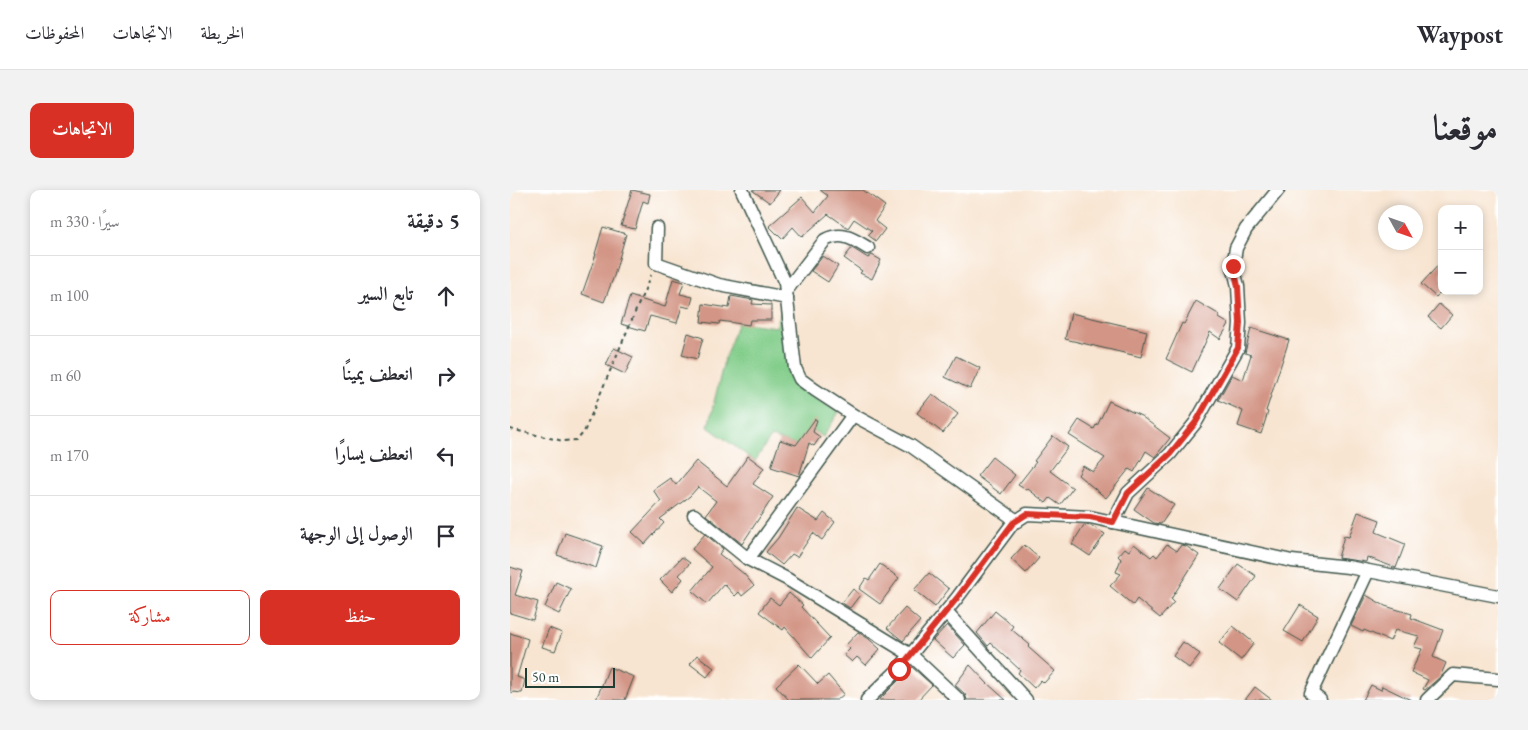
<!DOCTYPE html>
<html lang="ar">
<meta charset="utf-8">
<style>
:root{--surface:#fff;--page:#f2f2f3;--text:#2b2b33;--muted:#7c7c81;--line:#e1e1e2;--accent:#d93025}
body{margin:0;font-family:"EB Garamond",Amiri,serif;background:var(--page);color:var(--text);direction:rtl}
.controls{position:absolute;right:15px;top:15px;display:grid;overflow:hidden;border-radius:10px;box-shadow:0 2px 8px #0003}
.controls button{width:45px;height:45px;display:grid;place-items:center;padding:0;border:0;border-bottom:1px solid var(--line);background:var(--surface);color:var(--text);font:25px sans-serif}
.compass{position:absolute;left:868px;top:15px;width:45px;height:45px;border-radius:50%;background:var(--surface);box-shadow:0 2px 8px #0003;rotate:130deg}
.scale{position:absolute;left:15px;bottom:12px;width:90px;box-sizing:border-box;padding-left:5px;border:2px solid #1f3d34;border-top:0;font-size:14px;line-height:18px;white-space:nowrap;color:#1f3d34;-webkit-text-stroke:4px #fff;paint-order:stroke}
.stop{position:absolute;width:15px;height:15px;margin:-11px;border:4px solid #d93025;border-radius:50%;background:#fff}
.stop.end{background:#d93025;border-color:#fff;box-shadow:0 1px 5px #0008}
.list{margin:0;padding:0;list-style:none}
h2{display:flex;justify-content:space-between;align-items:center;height:65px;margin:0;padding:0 20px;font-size:21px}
h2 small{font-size:16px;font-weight:400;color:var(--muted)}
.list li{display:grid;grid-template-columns:32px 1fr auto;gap:15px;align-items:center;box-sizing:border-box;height:80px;padding:0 20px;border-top:1px solid var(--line)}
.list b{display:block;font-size:19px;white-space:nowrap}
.list em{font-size:16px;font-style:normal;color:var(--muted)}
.actions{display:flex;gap:10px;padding:15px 20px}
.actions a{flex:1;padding:11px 0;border:1px solid var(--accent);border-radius:10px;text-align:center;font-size:18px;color:var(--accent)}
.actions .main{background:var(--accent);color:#fff}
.icon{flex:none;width:28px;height:28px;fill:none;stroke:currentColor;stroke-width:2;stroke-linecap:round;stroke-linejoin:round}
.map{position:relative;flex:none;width:988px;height:510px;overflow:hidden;direction:ltr;border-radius:10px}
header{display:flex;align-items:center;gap:30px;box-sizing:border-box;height:70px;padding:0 25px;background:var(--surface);border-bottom:1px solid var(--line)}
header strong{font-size:24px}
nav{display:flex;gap:28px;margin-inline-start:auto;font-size:18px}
.intro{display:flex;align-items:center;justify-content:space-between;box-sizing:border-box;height:120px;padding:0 30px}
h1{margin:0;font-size:35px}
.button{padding:12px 22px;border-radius:10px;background:var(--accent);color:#fff;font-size:18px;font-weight:700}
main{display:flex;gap:30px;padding:0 30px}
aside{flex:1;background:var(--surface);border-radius:10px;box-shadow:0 2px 8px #0003}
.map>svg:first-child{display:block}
.green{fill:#82cd8a;stroke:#50855f}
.building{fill:#d39585}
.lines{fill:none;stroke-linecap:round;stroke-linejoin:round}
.minor-casing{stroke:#40564c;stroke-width:15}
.path{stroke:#40564c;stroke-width:2;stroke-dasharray:4 4;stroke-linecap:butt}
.minor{stroke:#fff;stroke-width:12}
.route{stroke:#d93025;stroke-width:6}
</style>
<header>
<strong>Waypost</strong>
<nav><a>الخريطة</a><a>الاتجاهات</a><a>المحفوظات</a></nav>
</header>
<div class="intro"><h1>موقعنا</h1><a class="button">الاتجاهات</a></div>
<main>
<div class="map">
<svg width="988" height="510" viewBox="0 0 988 510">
<rect width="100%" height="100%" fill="#fff"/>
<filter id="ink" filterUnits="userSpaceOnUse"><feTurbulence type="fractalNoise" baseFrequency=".02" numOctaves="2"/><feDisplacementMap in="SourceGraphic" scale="10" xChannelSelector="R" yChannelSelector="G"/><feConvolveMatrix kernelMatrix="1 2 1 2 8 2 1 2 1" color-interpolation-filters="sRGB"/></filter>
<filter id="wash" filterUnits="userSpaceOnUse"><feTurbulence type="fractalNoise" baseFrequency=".0096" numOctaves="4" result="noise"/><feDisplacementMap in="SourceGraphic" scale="20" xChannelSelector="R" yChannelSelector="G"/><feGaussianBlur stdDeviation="1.12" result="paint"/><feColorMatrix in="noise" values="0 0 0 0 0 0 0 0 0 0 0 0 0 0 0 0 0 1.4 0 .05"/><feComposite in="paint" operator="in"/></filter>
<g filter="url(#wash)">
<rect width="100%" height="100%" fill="#f8e5d1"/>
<path class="green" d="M273 116 281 192 329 222 313 247 301 239 288 256 261 247 245 271 198 237 214 171 228 132 266 137Z"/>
<g id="blocks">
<g class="building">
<path d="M122 0 140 4 138 13 133 11 125 39 111 36Z"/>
<path d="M242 0H270L260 13Z"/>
<path d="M310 0H353L375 16 365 31 375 39 366 51 358 45 362 41 344 29 338 38 318 24 292 47 283 37 272 49 259 36 292 7 305 22 318 6Z"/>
<path d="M93 37 116 44 104 86 94 112 72 104 86 64H85Z"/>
<path d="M342 58 358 68 362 65 371 70 362 89 350 83 352 81 334 68Z"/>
<path d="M313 66 328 76 318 92 301 81Z"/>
<path d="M932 71V101L926 107 911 94Z"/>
<path d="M163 89 174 92 170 104 183 107 180 118 172 116 167 133 140 126 135 141 111 134 120 106 155 117Z"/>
<path d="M221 106 243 110 242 114 261 115V130H240L239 135 210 131 209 134 191 132 193 114 219 118Z"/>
<path d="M686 111 710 125 709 128 719 134 710 149 700 142 682 182 656 169 672 133 674 134Z"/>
<path d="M929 114 942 125 931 138 918 127Z"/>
<path d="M561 123 637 141 631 167 555 149Z"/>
<path d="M741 138 779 150 756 221 758 222 751 244 728 236 733 221 708 210 722 185 733 190 741 165 735 163Z"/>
<path d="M178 143 193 148 187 169 172 165Z"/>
<path d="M104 158 123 167 115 184 96 175Z"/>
<path d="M446 166 470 178 460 199 435 187Z"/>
<path d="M422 204 448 224 433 243 407 223Z"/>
<path d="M599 211 631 226 660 248 645 267 636 261 624 282 619 279 596 308 568 285 573 276 583 282 595 268 559 245 569 230 584 239 586 235 587 236Z"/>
<path d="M305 229 307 230 303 242 310 247 304 256 299 253 289 286 261 277 270 250 286 255Z"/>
<path d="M543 246 558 257 540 281 563 298 550 315 540 308 536 313 518 299 516 300 508 295 526 272 524 271Z"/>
<path d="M238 266 254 278 243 294 263 307 232 354 196 325 206 311 188 297 180 306 150 329 154 333 135 354 122 342 151 311 143 300 160 288 166 295 186 271 217 296Z"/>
<path d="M482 267 505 285 491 304 467 286Z"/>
<path d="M638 298 664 315 651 334 644 333 624 319Z"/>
<path d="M287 318 308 331 314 323 325 332 312 350 303 343 287 367 282 364 272 375 256 362 268 348Z"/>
<path d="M848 322 870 330 866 342 895 354 886 378 857 367 856 372 828 368 834 346 839 347Z"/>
<path d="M574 335 582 336 595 344 580 366 562 354Z"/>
<path d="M55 343 93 356 86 378 47 365Z"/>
<path d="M195 344 213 359 209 364 234 384 244 396 232 406 229 402 225 406 214 394 197 414 182 401 202 377 182 359Z"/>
<path d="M624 354 641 367 644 364 647 367 657 354 667 361 671 355 676 356 689 365 661 409 664 412 650 428 627 409 623 415 600 396 611 384 606 382 611 369 608 366 615 358 619 361Z"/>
<path d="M514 355 529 368 516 383 501 369Z"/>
<path d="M172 367 180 373 169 385 173 389 162 402 150 390Z"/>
<path d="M370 374 389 388 370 414 349 399 356 388 359 390Z"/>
<path d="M728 374 746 386 728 412 710 399Z"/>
<path d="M0 377 13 381 5 405 28 412 23 430 0 423Z"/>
<path d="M419 383 439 399 425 417 404 400Z"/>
<path d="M46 392 61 399 49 424 35 417Z"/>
<path d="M343 399 350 405 340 418 332 413Z"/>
<path d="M279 403 293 415 291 417 320 448 302 468 275 437 273 440 249 422 260 408 269 415Z"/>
<path d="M856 405 875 416 902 424 901 428 933 440 923 467 936 473 930 487 915 500 913 499 918 490 901 482 912 459 904 457 909 446 885 440 880 451 854 440 853 442 841 436Z"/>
<path d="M790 415 808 426 793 452 774 441Z"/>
<path d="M395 418 410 431 393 451 377 438Z"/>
<path d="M485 421 503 436 501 439 520 455 518 457 545 481 534 493 531 490 524 498 508 483 510 480 481 453 478 456 467 443Z"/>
<path d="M437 435 455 455 443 468 423 450Z"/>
<path d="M723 436 744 453 731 470 709 453Z"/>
<path d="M39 438 52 443 45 461 32 457Z"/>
<path d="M348 442 359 449 370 459 356 475 347 467 342 472 334 465 340 459 336 455Z"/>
<path d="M0 443 18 449 7 487 15 490 12 503 3 502V503H0Z"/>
<path d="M673 452 690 464 679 478 663 466Z"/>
<path d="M187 465 204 478 197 487 180 474Z"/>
<path d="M289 474 308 494 318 485 334 504 327 510H279L266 496Z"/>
<path d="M460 475 477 493 496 510H457L455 504 445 495Z"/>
<path d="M99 477 124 487 115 510H86Z"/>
<path d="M402 477 422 495 408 510H369Z"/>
<path d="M861 495 871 500 872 496 901 510H853Z"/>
<path d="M745 497 762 510H735Z"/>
</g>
</g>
</g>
<g filter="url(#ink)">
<use href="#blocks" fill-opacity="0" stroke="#40564c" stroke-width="1"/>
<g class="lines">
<defs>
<g id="minor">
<path d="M232 0 275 93 285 178 290 189 305 200 343 225 401 256 507 331"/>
<path d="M147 38 146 73 209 95 277 108"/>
<path d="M276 101 315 50C332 41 343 49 358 58"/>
<path d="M184 325 238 369 343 225"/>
<path d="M603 332 618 303 660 264 686 232 728 158 730 133 728 96 723 76 726 58 736 39 768 0"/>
<path d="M238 369 277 389 401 465 449 510"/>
<path d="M436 422 516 510"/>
<path d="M357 510 389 479 447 408 503 333 517 324 580 327 782 371 838 377 988 406"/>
<path d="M810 510 801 503 858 381"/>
<path d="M917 510 943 485 988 489"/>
</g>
</defs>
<use href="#minor" class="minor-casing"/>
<path class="path" d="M0 239 53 251 67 250 74 242 141 85"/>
<use href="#minor" class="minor"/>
</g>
</g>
<g class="lines" filter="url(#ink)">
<path class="route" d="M389 479 447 408 503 333 517 324 580 327 603 332 618 303 660 264 686 232 728 158 730 133 728 96 723 76"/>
</g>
</svg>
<div class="controls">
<button>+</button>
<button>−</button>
</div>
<svg class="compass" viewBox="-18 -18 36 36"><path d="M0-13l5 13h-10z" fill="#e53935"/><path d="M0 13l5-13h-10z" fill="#7c7c81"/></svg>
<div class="scale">50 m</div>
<div class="stop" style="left:389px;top:479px"></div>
<div class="stop end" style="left:723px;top:76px"></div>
</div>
<aside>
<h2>5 دقيقة<small>سيرًا · 330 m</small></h2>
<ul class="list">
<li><svg class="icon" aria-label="ahead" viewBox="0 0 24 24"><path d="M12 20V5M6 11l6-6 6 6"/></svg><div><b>تابع السير</b></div><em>100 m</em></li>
<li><svg class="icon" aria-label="right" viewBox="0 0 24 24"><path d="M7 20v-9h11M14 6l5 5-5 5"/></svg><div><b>انعطف يمينًا</b></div><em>60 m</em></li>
<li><svg class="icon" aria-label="left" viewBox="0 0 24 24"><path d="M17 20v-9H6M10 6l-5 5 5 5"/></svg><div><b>انعطف يسارًا</b></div><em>170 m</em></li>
<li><svg class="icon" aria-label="arrive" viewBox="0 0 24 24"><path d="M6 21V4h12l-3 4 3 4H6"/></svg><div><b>الوصول إلى الوجهة</b></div></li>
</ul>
<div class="actions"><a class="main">حفظ</a><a>مشاركة</a></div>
</aside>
</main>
